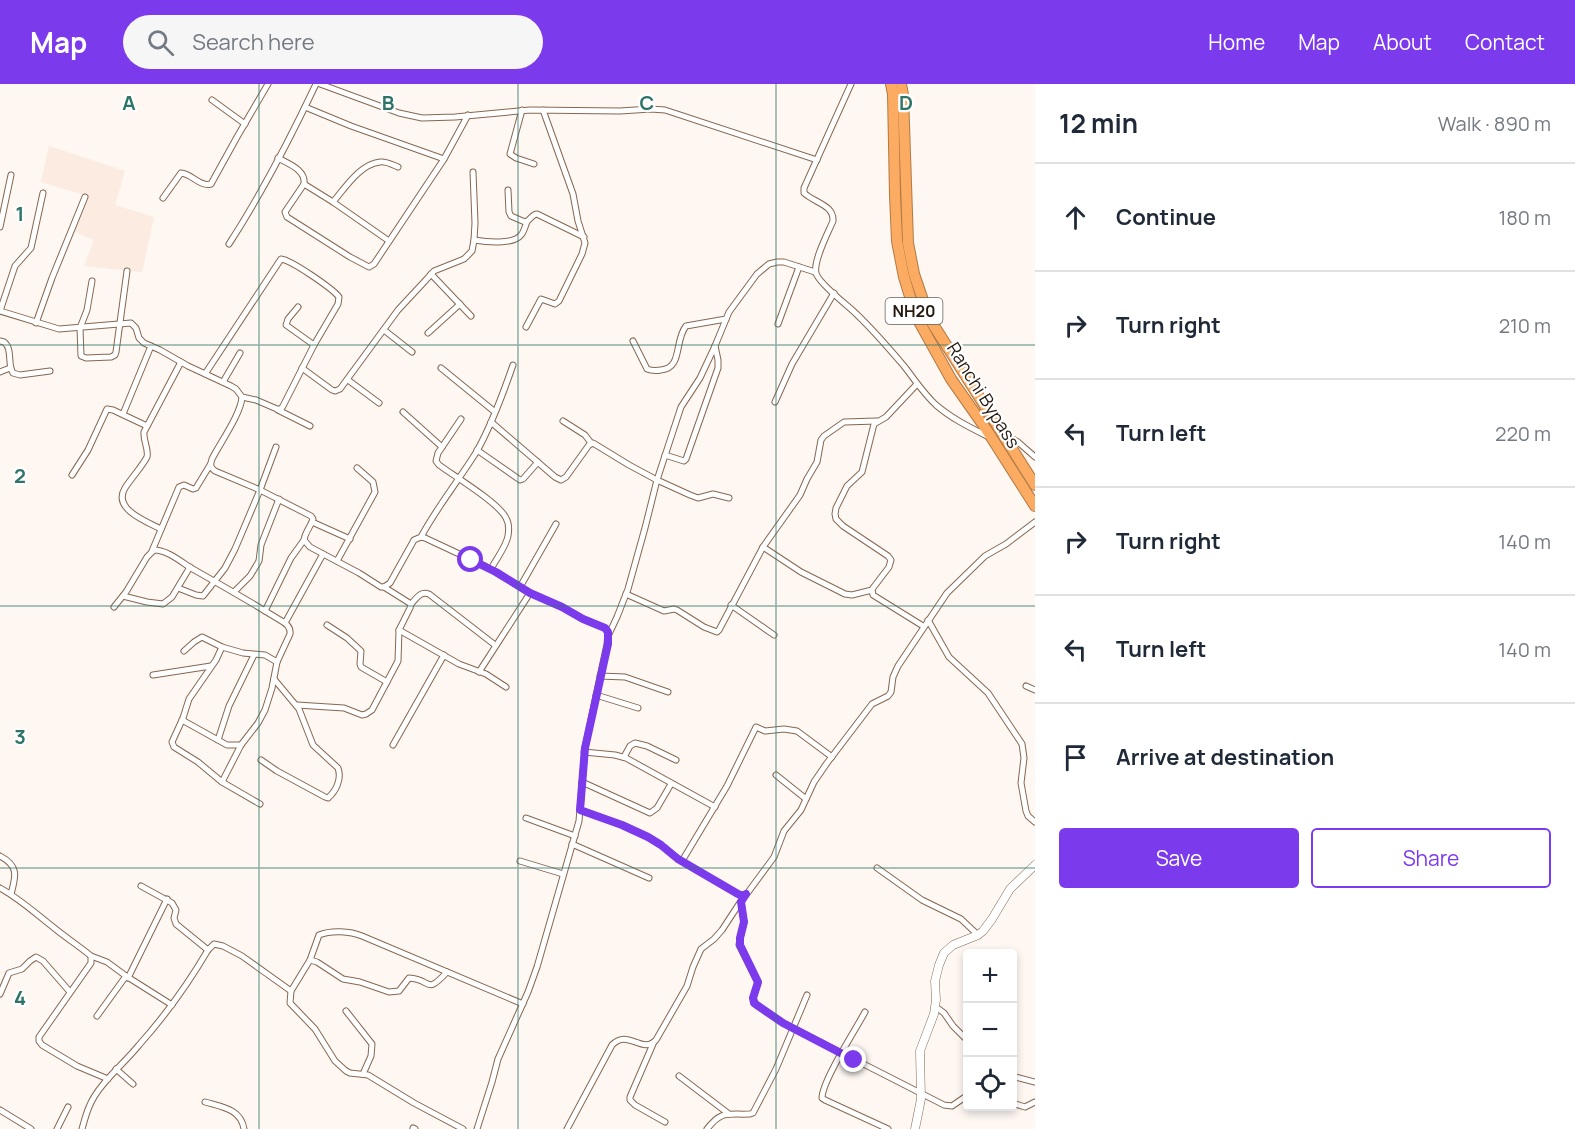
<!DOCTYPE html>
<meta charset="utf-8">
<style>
:root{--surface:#fff;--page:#f6f6f7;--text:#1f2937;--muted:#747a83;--line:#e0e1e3;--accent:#7c3aed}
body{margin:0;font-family:Manrope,sans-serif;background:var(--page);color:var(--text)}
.controls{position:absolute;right:18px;bottom:18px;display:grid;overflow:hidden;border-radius:6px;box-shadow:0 3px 9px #0003}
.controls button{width:54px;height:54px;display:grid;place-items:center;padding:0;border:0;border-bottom:2px solid var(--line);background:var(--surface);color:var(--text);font:30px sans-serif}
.stop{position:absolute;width:18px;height:18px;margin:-14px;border:4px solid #7c3aed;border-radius:50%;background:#fff}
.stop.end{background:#7c3aed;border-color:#fff;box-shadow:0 2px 6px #0008}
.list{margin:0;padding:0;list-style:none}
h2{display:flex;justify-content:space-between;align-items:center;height:78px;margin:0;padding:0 24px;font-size:26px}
h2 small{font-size:20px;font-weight:400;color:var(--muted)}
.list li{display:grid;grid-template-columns:39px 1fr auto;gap:18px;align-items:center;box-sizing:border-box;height:108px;padding:0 24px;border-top:2px solid var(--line)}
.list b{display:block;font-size:22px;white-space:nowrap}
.list em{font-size:20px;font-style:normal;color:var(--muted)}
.actions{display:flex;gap:12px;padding:18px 24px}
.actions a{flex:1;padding:14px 0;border:2px solid var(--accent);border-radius:6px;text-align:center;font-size:21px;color:var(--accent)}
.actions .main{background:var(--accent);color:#fff}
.icon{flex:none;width:33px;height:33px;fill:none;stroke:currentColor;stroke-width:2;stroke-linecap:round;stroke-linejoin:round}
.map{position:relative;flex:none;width:1035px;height:1045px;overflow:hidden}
header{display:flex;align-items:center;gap:36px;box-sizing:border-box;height:84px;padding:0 30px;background:var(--accent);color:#fff}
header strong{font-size:28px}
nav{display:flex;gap:33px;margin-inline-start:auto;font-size:21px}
.search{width:420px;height:54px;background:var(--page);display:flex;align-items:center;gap:15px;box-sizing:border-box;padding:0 21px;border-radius:33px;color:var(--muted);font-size:22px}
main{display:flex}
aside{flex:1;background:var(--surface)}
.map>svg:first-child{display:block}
.built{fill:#fcebe0}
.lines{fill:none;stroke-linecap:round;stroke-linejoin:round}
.street-casing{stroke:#856752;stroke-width:7}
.secondary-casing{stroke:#856752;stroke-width:9}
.highway-casing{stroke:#b17945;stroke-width:12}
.street{stroke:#fff;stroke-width:5}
.secondary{stroke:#fff;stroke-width:8}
.highway{stroke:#fcac62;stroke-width:10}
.route{stroke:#7c3aed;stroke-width:8}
.grid{fill:none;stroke:#2f7468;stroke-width:1.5;stroke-opacity:0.55}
.labels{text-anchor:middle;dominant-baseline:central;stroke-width:4.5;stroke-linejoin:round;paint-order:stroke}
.shield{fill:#fff;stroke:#665e58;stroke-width:1.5}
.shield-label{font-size:16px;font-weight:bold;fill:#251910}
.street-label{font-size:18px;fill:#251910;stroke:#fff}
.grid-label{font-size:20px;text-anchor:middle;font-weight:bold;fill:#2f7468;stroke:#fff;stroke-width:4.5;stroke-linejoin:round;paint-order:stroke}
</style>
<header>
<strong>Map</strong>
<div class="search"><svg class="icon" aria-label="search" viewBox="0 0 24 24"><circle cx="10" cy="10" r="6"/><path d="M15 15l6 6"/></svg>Search here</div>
<nav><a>Home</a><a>Map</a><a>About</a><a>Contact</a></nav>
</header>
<main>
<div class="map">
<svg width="1035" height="1045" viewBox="0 0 1035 1045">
<rect width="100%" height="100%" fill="#fef7f2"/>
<path class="built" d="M49 62 125 87 115 121 154 133 142 188 84 182 94 156 74 147 88 112 41 98Z"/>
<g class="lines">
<defs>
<g id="street">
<path d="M320 0 399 29 422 34 455 33 530 26 620 27 651 25 665 26 817 76"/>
<path d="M851 0 804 104V109C815 119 834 121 833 137 828 149 813 177 816 189 818 198 843 218 851 225 870 242 887 262 904 282 915 296 923 309 936 321 951 334 969 343 987 352"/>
<path d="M212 16 245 40"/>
<path d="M305 23 351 42 444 75"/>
<path d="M522 26 510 70 516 74 534 80"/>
<path d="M278 74C289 80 306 86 304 100L285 128 287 133 350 173 369 183 374 180 444 75 468 31"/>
<path d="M304 100 333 118 389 157"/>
<path d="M508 106 509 128 511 132 525 138C530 137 532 130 537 130L584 153"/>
<path d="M163 114 181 89C192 90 200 103 211 100L237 53 268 0"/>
<path d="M333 118C345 104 360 80 380 78 386 77 393 81 398 83"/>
<path d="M0 143 11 91"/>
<path d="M474 156C486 158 513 161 521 151 524 148 525 142 527 138"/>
<path d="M229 160C262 109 290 55 316 0"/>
<path d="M431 190 471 232"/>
<path d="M92 197 87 226 80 244 81 272 86 274 111 273 115 271 116 268 127 187"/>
<path d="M298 223 288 235 286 241 314 261"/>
<path d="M0 227 59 245 131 239 136 244 139 254 144 259 160 266 188 282 231 302 236 305 242 313 256 316 277 325H281L283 322 314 261 338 220 339 213C332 204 291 176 281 175L205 290"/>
<path d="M0 227 15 182 31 164 43 109"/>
<path d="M36 239 52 194 85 113"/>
<path d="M778 240 799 183"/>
<path d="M526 243 541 215 555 220 559 217 582 170 585 159 578 137 573 110 543 26"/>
<path d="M384 246 412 268"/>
<path d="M428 249 460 220"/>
<path d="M0 257 4 258C13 265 7 280 13 289L20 291 50 287"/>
<path d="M633 257 647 285C652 287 655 287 661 286 683 284 674 257 686 242L726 235"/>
<path d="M302 284 332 306 335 307 340 305 398 226 425 197 434 187 464 175 472 167 474 156 475 139 473 88"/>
<path d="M441 284 495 328"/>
<path d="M0 288 10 284"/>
<path d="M348 296 379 319"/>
<path d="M223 298 240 269"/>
<path d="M917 300 886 333 874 340 862 388 847 402 836 424 835 430 836 435 843 442 888 472 891 476 889 483 873 504 872 506 873 511 923 542"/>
<path d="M242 313C241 330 220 359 212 375 210 381 210 383 215 387L260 406 311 432 313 435C311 442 305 448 304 456L310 463 359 489 381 503H384L390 499 414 456 421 453 425 454 485 482 530 509 562 523 583 535 605 544 608 548 607 560 585 664 579 737 537 883 528 908 498 975 492 998 477 1045"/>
<path d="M775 318 792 280 834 209"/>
<path d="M278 326 310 342"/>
<path d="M403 328 442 363"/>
<path d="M123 330 151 262"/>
<path d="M461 335 438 369 436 377 439 381C454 392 499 419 506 434 509 439 509 446 508 452 506 463 496 475 491 485"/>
<path d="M563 337 585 351 591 359"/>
<path d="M491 338 555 393 561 396 566 393 589 361 593 359 629 381 657 396 690 411 698 414 713 410 729 414"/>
<path d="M1006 351 1018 358 1035 373"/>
<path d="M477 366 520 396 523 395 538 378"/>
<path d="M665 371 684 377 686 375 718 284V276L715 262"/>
<path d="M72 391 88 366 107 325 113 326 147 342"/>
<path d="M312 438 350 455"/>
<path d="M161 445C147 438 112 425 125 404 132 393 141 384 147 373 149 365 143 357 144 348L181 278"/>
<path d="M421 453C437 423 459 396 477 367 492 340 503 310 513 281"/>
<path d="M763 463 801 488 845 510 852 511 872 506"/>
<path d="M152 467 179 403 184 401 193 405 196 404 210 381"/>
<path d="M337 477 375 408 373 398 357 384"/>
<path d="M520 503 556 440"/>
<path d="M178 504 196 511 203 512 225 484 235 465 260 406 276 363"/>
<path d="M234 508 250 492 259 477 261 461 279 415"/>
<path d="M626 510 664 527 674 525 677 526 704 543 717 548 719 546 763 463 800 411 807 395 817 378 821 356 824 352 844 338 877 337"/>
<path d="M123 512 147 518 163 520 172 513 190 483"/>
<path d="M411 520C417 514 420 507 429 510L495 561"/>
<path d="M731 521 774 551"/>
<path d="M114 523 126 508 147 473 154 466C167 466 180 477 191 484 221 501 251 518 280 536 286 539 291 543 290 550L277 578 272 604 265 626 258 639 241 661 222 698"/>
<path d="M265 527 291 474 304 456"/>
<path d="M928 536 949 573 988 609 1022 660 1024 674 1021 699 1026 727 1028 732 1035 738"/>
<path d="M285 539 323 470"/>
<path d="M327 541 347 554 361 567 360 580 361 583 387 598"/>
<path d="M399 546 459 580 486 590 506 603"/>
<path d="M609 550 617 533 628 505 645 444 657 396 681 323 700 294 715 262 729 228 757 190 769 180 777 178H784L815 188"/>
<path d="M222 563 216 576 189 615 183 634 172 658 174 663 198 678 222 698 260 720"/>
<path d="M184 567 194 558 202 553 222 563 243 569 265 571 277 578"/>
<path d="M479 588 530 509"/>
<path d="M153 591 211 582"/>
<path d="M600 592 625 593 668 608"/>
<path d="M1026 602 1035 606"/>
<path d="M596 611 638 624"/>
<path d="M297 621 344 624 362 631 366 630 372 626 398 577 399 546 410 524 411 520 384 503"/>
<path d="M182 636 227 661H241"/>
<path d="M218 656 229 622 254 571"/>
<path d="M393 661 444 571"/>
<path d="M584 668 615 671 626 674 715 723"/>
<path d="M624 673 630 662 635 659 647 662 676 676"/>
<path d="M261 676 277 687 325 713 328 714C336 707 342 695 338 684L313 661 299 625 274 595"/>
<path d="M776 691 806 715"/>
<path d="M582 698 650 729 657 724 671 700"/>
<path d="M580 726 622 741 648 753 661 761 678 775 738 810 746 811 774 773 784 747 801 726 814 698 827 679 872 620 888 612 891 608 893 593 898 582 947 509 985 472 1006 460 1035 438"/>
<path d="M526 734 575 752"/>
<path d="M572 760 649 794"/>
<path d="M0 772C19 782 16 792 11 810"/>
<path d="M520 777 563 790"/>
<path d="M682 777 727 702 756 643 765 647 784 645 797 647 832 673"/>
<path d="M877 784 922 816 961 835 978 851"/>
<path d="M141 802 172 819 176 826 174 834 176 840 208 866"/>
<path d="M0 804C20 815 35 829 53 843 65 853 79 862 91 872V879L39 953V957L42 961 77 982 108 995"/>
<path d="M741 818 744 838 740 854 739 861 758 899 753 914 756 921 783 939 944 1021 952 1022 968 1011"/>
<path d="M91 872 107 878 126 892 172 921"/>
<path d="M310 876 317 878 343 895 360 898 389 908 399 907 409 894C432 895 425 912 447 888"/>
<path d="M128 894 167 815"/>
<path d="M0 910 9 889 22 885 30 877 36 873 43 877 70 908"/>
<path d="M936 923 944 929 953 942 968 957"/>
<path d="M346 927 372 960 371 972 363 990"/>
<path d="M865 928C856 945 822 997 822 1014L825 1016 888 1045"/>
<path d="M97 932 126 892"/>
<path d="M653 960 630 1013V1016L635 1021 665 1038"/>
<path d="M116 985 133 1000"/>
<path d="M679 992 729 1030"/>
<path d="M1012 992 1035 998"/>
<path d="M205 1018C222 1023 241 1025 244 1045"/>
<path d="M1012 1019 1025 1023 1035 1018"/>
<path d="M0 1026 31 1045"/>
<path d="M413 1044 415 1045"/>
<path d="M57 1045 68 1023"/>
<path d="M82 1045C84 1038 86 1030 89 1023 98 1000 124 980 139 961 165 932 188 900 208 866L214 860 223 862 242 872 291 907"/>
<path d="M463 1045 414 1019 368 991 350 989 346 987 335 977 315 945 290 919 291 907 310 876 319 851C331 846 350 847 362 852L523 920"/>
<path d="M567 1045 612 961C628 944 642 971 656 956L687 902 693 883 701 865 714 855 722 846 741 817"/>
<path d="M707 1045C722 1026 727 1031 750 1030L753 1029 776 985 807 911"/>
</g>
<path id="secondary" d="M915 1045 921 1015 920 967 934 930 936 916 935 897 939 881 944 869 953 861 978 851 983 847 992 835 1010 805 1035 781"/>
<g id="highway">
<path d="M891 0 893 10 895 111 897 157 904 193 916 232 951 295 986 345 1035 422"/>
<path d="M901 0 903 11 908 159 914 190 929 234 1035 401"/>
</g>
</defs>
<use href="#street" class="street-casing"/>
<use href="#secondary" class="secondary-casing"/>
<use href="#highway" class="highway-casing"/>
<use href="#street" class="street"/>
<use href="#secondary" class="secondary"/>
<use href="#highway" class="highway"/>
</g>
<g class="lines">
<path class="route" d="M471 476 496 488 530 509 562 523 583 535 605 544 608 548V560L585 664 580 726 622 741 648 753 661 761 678 775 738 810 742 812 746 810 741 818 744 838 740 854V861L758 898 753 914 754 919 783 939 854 976"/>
</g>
<path class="grid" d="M259 0V1045M518 0V1045M776 0V1045M0 261H1035M0 522H1035M0 784H1035"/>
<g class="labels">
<rect class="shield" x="885.5" y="214" width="57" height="26" rx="4.5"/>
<g class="shield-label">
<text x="914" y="227">NH20</text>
</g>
<g class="street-label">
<text transform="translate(984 311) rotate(58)">Ranchi Bypass</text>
</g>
</g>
<g class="grid-label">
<text x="129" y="26">A</text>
<text x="388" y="26">B</text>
<text x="647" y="26">C</text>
<text x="906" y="26">D</text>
<text x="20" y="137">1</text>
<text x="20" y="399">2</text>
<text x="20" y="660">3</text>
<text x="20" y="921">4</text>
</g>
</svg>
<div class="controls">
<button>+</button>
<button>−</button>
<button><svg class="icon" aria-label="locate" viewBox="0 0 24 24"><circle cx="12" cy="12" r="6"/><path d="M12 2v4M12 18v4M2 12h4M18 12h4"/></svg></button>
</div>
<div class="stop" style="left:471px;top:476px"></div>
<div class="stop end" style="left:854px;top:976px"></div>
</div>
<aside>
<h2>12 min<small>Walk · 890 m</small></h2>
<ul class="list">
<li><svg class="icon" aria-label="ahead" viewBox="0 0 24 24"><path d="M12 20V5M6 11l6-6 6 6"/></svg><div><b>Continue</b></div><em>180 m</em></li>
<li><svg class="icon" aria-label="right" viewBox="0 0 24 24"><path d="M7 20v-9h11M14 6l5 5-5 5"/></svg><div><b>Turn right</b></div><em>210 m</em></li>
<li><svg class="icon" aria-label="left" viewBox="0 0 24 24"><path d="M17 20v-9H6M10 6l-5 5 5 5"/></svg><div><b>Turn left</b></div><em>220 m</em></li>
<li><svg class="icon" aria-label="right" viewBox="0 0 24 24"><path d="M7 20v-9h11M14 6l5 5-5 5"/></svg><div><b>Turn right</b></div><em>140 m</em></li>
<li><svg class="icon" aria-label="left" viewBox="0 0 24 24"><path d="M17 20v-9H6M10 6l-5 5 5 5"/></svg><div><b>Turn left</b></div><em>140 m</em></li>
<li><svg class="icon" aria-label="arrive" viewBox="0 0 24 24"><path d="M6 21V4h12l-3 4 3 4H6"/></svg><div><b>Arrive at destination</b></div></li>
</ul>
<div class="actions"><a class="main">Save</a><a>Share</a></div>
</aside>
</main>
